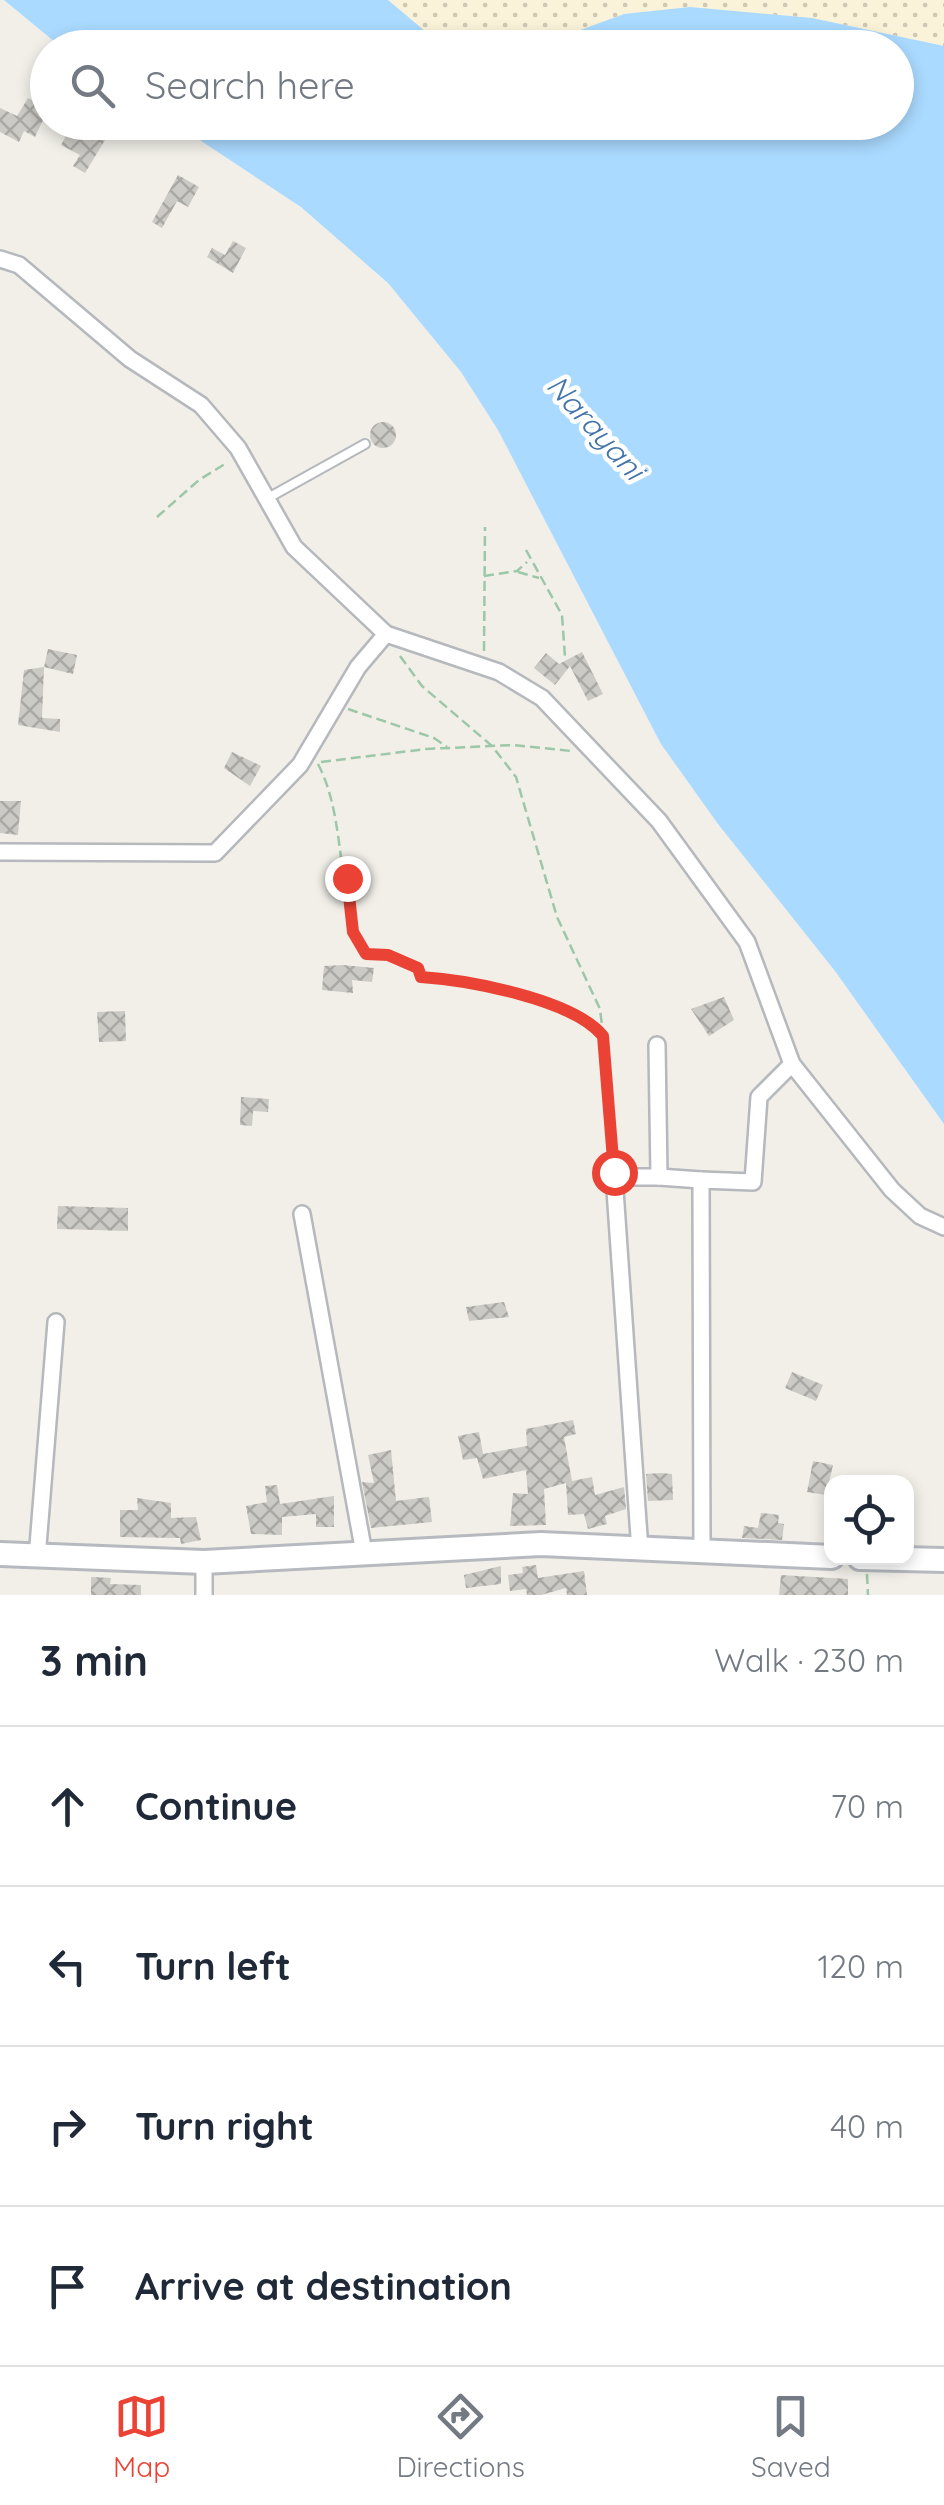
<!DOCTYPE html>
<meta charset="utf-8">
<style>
:root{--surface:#fff;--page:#f6f6f7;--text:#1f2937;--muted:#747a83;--line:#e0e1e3;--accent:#ea4335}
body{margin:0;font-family:Quicksand,sans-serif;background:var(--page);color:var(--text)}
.controls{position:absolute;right:30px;bottom:30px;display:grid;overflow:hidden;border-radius:20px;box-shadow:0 5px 15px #0003}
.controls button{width:90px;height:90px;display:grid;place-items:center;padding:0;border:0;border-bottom:2px solid var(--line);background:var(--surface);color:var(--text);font:50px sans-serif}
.stop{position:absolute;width:30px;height:30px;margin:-22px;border:8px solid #ea4335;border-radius:50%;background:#fff}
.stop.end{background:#ea4335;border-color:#fff;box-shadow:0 2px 10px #0008}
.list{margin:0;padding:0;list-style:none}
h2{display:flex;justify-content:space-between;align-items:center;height:130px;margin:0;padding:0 40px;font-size:42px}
h2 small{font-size:32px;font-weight:400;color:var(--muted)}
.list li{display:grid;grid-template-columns:65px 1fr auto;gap:30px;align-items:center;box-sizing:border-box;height:160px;padding:0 40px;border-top:2px solid var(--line)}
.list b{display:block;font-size:38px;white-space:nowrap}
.list em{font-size:32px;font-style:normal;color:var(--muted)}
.icon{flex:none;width:55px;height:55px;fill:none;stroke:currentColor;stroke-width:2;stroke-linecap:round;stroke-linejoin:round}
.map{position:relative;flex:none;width:944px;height:1595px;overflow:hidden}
.search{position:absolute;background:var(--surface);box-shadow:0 5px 15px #0003;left:30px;right:30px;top:30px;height:110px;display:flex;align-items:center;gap:25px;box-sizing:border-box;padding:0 35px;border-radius:55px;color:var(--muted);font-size:38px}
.sheet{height:770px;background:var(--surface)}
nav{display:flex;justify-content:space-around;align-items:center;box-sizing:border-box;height:140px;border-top:2px solid var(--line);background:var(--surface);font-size:28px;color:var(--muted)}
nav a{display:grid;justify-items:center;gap:5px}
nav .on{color:var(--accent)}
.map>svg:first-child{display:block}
.sand{fill:url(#sand-dots)}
.water{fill:#aadaff}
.building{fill:url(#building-cross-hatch)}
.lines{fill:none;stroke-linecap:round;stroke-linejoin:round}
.lane-casing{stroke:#b5b8bc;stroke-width:12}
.street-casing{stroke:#b5b8bc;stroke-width:20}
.secondary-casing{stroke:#b6babf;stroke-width:28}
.path{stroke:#9cc7a9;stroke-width:2.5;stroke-dasharray:10 5;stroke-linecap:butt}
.lane{stroke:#fff;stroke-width:8}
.street{stroke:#fff;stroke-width:15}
.secondary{stroke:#fff;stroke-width:22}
.route{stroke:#ea4335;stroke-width:12}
.labels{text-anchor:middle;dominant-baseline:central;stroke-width:9;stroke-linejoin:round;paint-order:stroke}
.water-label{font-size:30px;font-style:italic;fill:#4174aa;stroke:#fff}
</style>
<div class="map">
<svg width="944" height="1595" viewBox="0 0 944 1595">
<defs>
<pattern id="sand-dots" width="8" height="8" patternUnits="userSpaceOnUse" patternTransform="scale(2.5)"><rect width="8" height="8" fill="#fbf3d9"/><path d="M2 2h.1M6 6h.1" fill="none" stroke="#cec8b4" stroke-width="1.8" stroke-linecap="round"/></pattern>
<pattern id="building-cross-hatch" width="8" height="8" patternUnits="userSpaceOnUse" patternTransform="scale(2.5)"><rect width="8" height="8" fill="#cccac5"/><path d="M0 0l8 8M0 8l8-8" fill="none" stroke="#a9a8a4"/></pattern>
</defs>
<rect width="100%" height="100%" fill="#f1efe8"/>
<path class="sand" d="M388 0H944V46L812 18 690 7 624 14 534 47H444Z"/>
<g class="water">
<path d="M4 0H388L444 47H61Z"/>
<path d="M690 7 812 18 944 46V1124L835 971 718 824 661 744 498 430 461 372 388 283 301 207 174 123 896 122V48L534 47 624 14Z"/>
</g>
<g class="building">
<path d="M28 98 48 109V122H70L94 136 103 122H116L85 173 73 166 80 155 61 145 67 134 43 120 35 137 24 131 19 142 0 132V108L17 116Z"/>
<path d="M178 175 199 187 188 207 177 201 162 228 152 222Z"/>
<path d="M233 241 246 248 233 273 207 257 212 248 225 255Z"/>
<circle cx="383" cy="435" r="13"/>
<path d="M48 649 77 655 73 674 44 667Z"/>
<path d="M582 652 603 694 588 701 570 666 555 685 534 668 546 653 559 664Z"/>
<path d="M44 667 42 718 60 719V732L18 725 24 670Z"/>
<path d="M232 752 261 766 250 786 224 768Z"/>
<path d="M0 801H21L18 835 0 833Z"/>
<path d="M343 965 374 968 372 982 352 980 353 993 322 990 324 966Z"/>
<path d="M724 997 734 1020 709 1036 691 1009Z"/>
<path d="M125 1011 126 1041 99 1042 97 1012Z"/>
<path d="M241 1097 269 1099 268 1112 253 1111 252 1126 240 1125Z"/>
<path d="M58 1206 128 1208V1231L57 1229Z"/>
<path d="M504 1302 509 1317 469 1321 466 1307Z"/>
<path d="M792 1372 823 1385 816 1401 785 1388Z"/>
<path d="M573 1420 576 1434 564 1437 572 1481 592 1477 595 1495 624 1487 626 1509 605 1516 607 1524 588 1529 584 1514 568 1515 566 1483 544 1489 546 1525 510 1526 513 1493 528 1494 526 1470 483 1479 477 1458 463 1460 458 1436 479 1432 483 1454 527 1446 526 1429Z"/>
<path d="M391 1450 396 1501 429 1497 432 1522 371 1528 362 1482 374 1483 368 1455Z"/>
<path d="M813 1461 833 1465 826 1495 807 1492Z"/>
<path d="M661 1473 672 1474 673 1500 648 1501 646 1474Z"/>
<path d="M277 1485 280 1504 334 1496V1527H316V1514L282 1517V1535L251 1534 246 1506 267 1502 265 1486Z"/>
<path d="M137 1498 171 1503V1518L196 1517 201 1540 181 1544 180 1538 120 1537V1510H138Z"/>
<path d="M761 1513 779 1515 778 1523 784 1524 782 1540 742 1538 744 1526 758 1528Z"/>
<path d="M536 1565 538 1578 584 1571 587 1595H567L566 1588 541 1595H527L526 1589 510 1591 508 1575 523 1573 522 1567Z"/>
<path d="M501 1566V1584L466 1588 464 1575Z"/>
<path d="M781 1575 848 1579V1595H779Z"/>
<path d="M91 1577 111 1578 110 1584 141 1585V1595H91Z"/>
</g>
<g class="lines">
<defs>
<path id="lane" d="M268 498 365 444"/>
<g id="street">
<path d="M0 259 19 265 130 359 201 405 238 448 294 547 386 634 499 672 542 698 659 821 747 942 792 1064 892 1190 920 1216 944 1227"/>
<path d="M0 852 215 853 300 765 358 667 386 634"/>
<path d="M657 1045 659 1177 701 1180"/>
<path d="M302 1214 364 1553"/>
<path d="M640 1551 615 1190 621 1177H659"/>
<path d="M702 1554 701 1180 753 1182 759 1097 792 1064"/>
<path d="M37 1558 56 1322"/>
<path d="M204 1562V1595"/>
</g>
<g id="secondary">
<path d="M0 1554 204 1562 541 1544 832 1557"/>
<path d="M860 1558 944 1560"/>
</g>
</defs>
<use href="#lane" class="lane-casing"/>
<use href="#street" class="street-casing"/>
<use href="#secondary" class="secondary-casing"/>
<g class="path">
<path d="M157 517 199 480 228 462"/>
<path d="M526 550 562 615 565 657"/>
<path d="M518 572 539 578"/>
<path d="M484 576 517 571 527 562"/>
<path d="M484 651 485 527"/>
<path d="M400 656 422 686 492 746 516 777 557 917 600 1009 603 1034"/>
<path d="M348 709 434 738 447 747"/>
<path d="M321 762 426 749 513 745 571 751"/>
<path d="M318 764C348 821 334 901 367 954L388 955 418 968 421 977C468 980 571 998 603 1036L614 1166"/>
<path d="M867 1574 868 1595"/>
</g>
<use href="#lane" class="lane"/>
<use href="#street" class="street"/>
<use href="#secondary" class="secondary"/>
</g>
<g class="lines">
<path class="route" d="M347 878 353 932 366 954 388 955 418 968 421 977C467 980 573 999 603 1036L614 1172"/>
</g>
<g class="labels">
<g class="water-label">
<text transform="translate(596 427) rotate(48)">Narayani</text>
</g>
</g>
</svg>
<div class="controls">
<button><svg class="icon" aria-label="locate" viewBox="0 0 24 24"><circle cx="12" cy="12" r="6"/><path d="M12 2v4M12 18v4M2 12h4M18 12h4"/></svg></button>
</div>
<div class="stop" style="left:614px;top:1172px"></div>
<div class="stop end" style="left:347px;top:878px"></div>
<div class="search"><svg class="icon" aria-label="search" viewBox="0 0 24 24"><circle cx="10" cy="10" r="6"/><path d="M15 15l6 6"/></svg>Search here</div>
</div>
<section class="sheet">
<h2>3 min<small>Walk · 230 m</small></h2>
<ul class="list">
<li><svg class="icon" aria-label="ahead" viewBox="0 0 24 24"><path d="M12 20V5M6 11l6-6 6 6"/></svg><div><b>Continue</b></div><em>70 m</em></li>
<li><svg class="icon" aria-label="left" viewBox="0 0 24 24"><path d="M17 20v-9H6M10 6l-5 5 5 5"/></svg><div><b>Turn left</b></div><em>120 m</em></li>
<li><svg class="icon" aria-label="right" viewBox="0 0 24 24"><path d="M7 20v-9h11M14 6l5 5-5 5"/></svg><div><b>Turn right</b></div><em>40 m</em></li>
<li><svg class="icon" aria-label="arrive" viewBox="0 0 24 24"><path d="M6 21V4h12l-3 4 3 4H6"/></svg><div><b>Arrive at destination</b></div></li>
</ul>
</section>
<nav>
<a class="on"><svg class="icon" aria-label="map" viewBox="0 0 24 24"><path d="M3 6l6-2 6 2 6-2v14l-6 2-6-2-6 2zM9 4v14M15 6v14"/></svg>Map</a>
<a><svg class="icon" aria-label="directions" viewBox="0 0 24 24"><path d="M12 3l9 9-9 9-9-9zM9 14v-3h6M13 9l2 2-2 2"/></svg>Directions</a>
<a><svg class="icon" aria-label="saved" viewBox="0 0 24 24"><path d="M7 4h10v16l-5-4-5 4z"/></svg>Saved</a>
</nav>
